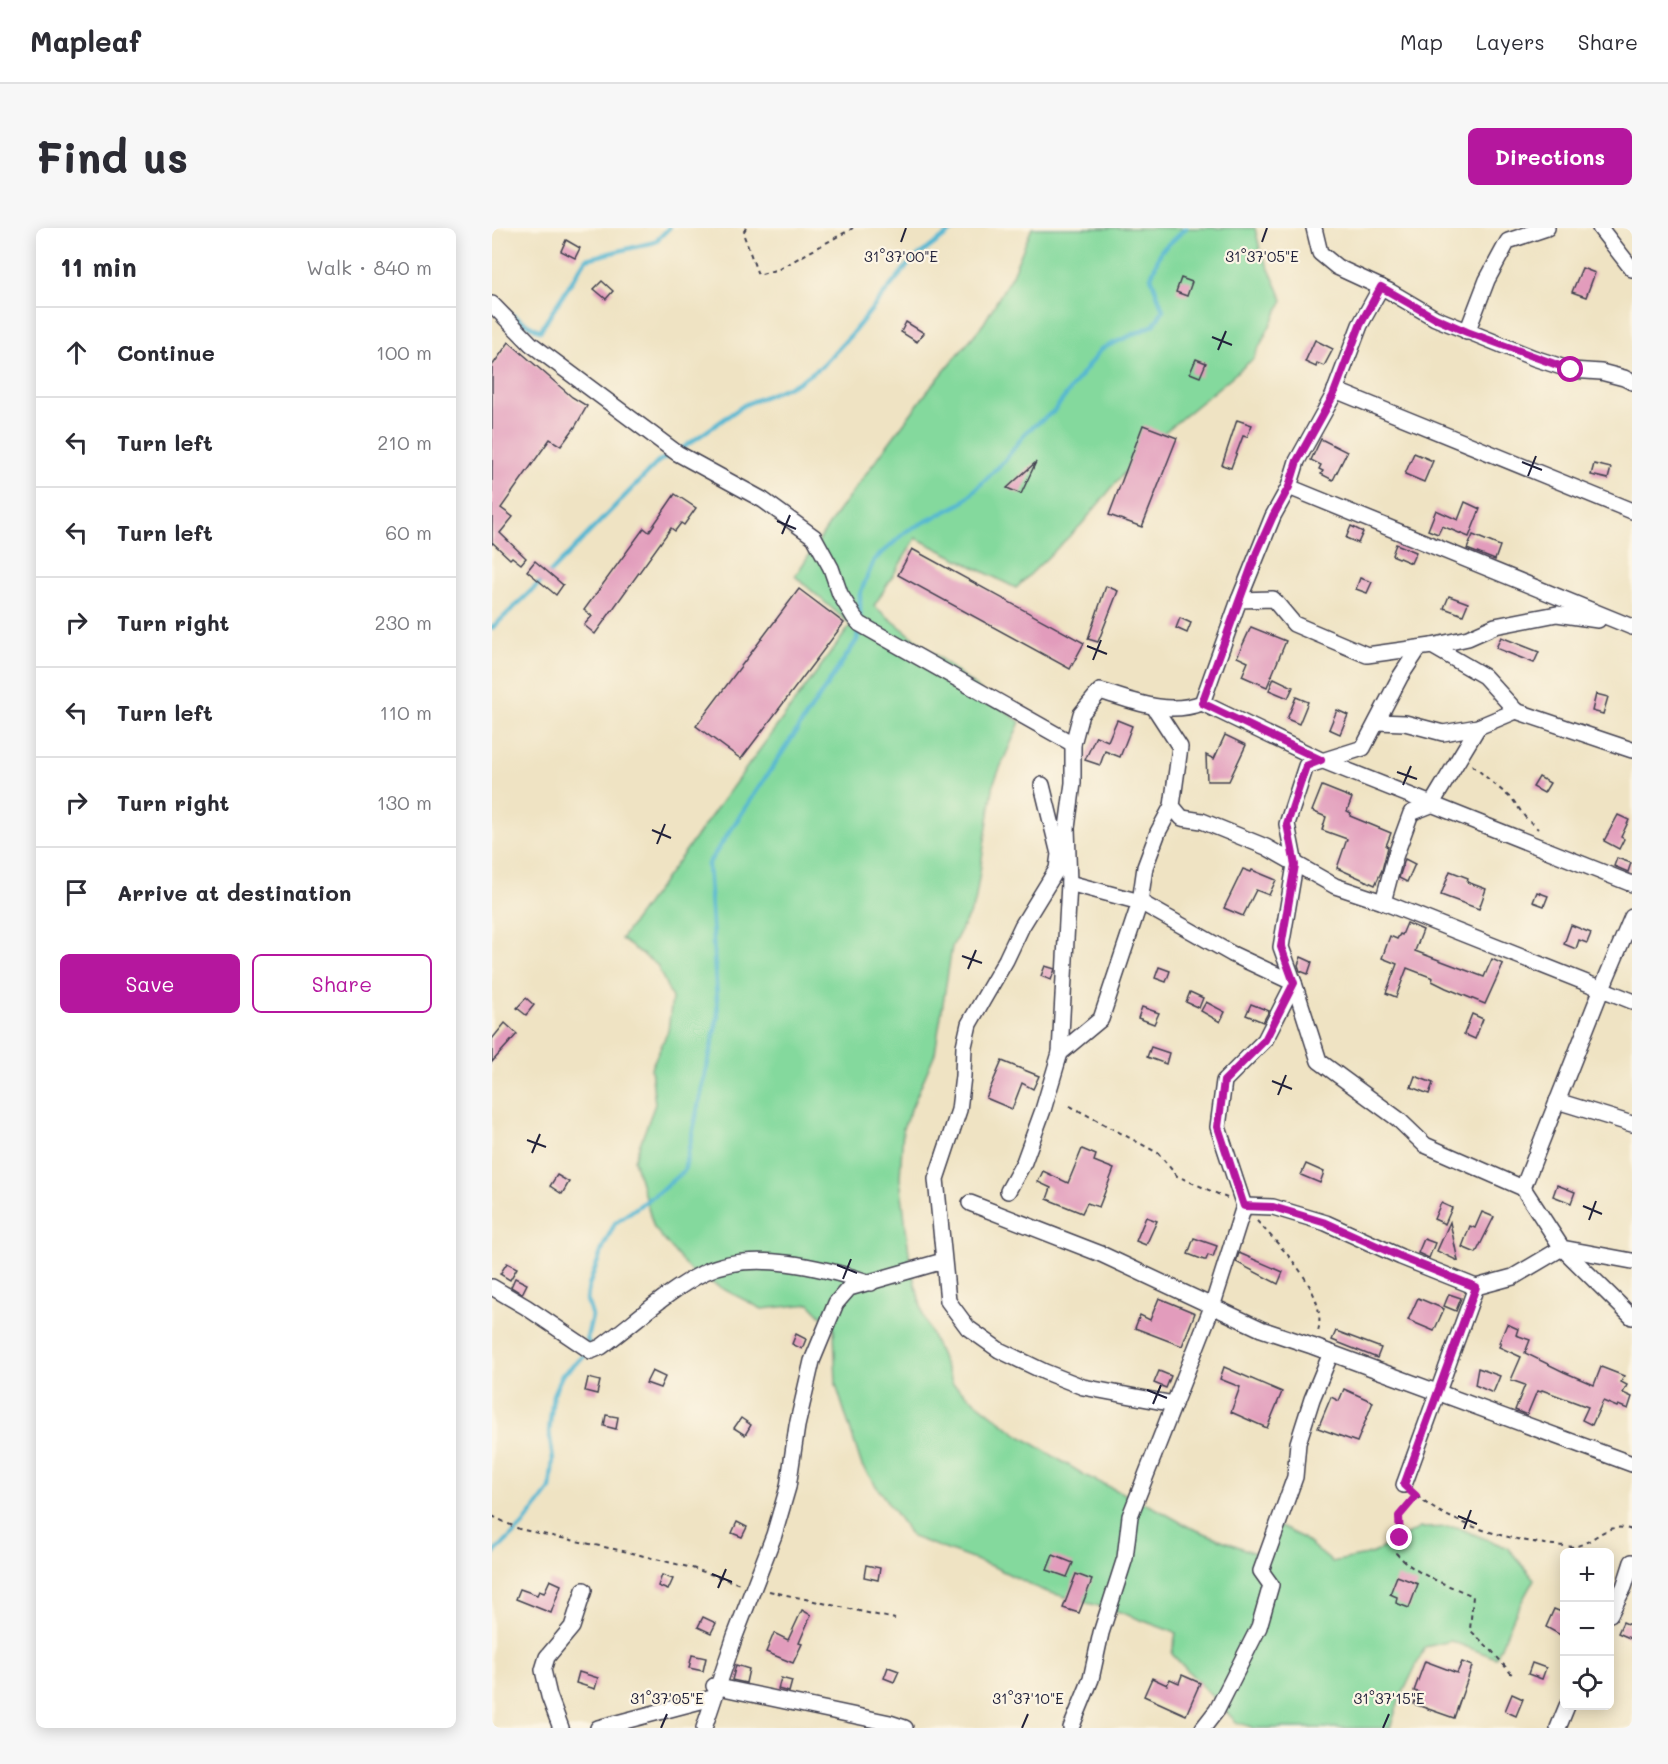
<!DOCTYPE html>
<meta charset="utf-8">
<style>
:root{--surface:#fff;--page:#f7f7f7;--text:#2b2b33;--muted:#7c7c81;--line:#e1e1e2;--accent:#b5179e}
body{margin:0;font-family:Mali,sans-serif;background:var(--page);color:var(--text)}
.controls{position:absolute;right:18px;bottom:18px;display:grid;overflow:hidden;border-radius:9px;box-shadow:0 3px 15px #0003}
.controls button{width:54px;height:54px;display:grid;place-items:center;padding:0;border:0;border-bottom:2px solid var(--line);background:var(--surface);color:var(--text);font:30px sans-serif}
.stop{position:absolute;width:18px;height:18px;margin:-14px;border:4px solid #b5179e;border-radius:50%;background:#fff}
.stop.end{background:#b5179e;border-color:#fff;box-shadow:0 2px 6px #0008}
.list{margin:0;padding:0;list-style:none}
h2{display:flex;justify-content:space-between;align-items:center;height:78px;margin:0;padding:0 24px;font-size:26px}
h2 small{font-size:20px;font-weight:400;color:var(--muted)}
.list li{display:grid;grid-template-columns:39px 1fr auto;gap:18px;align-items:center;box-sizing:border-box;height:90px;padding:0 24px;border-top:2px solid var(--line)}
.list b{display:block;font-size:22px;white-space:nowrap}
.list em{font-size:20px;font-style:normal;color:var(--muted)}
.actions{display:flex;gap:12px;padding:18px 24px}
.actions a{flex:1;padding:14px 0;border:2px solid var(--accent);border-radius:9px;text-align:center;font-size:21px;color:var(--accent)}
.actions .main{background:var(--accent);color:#fff}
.icon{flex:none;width:33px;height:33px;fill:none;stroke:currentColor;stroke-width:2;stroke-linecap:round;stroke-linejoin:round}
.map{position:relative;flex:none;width:1140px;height:1500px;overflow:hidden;border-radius:9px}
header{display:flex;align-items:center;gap:36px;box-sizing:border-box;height:84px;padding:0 30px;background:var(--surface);border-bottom:2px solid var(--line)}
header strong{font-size:28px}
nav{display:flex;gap:33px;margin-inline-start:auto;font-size:21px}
.intro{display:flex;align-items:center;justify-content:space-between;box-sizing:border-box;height:144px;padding:0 36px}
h1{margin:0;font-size:42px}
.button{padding:15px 27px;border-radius:9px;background:var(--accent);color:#fff;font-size:21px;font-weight:700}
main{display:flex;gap:36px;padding:0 36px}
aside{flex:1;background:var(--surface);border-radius:9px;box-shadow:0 3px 15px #0003}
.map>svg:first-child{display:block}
.green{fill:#84d99d;stroke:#537e6c;stroke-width:1.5}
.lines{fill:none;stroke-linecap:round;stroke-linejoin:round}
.stream{stroke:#54b7d2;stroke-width:4.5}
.building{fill:#e29cbc}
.minor-casing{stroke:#413f4f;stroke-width:18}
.path{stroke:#413f4f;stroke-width:2;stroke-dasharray:4.5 4.5;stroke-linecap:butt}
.minor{stroke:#fff;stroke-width:15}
.route{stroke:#b5179e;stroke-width:8}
.ticks{fill:none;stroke:#22223b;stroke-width:2}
.ticks-label{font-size:15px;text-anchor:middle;fill:#22223b;stroke:#fcf5e5;stroke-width:4.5;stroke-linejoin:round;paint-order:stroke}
</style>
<header>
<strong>Mapleaf</strong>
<nav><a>Map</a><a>Layers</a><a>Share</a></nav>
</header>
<div class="intro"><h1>Find us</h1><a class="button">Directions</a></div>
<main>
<aside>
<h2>11 min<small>Walk · 840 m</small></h2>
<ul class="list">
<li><svg class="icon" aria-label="ahead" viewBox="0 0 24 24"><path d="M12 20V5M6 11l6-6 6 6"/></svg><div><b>Continue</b></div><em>100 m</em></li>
<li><svg class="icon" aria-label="left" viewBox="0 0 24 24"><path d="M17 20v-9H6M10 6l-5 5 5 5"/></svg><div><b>Turn left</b></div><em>210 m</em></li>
<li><svg class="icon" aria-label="left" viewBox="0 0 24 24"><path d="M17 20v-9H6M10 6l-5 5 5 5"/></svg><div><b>Turn left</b></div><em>60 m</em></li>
<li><svg class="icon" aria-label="right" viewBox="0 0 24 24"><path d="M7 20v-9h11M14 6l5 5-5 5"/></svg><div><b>Turn right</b></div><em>230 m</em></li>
<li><svg class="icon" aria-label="left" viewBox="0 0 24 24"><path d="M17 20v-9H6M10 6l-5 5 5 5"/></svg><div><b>Turn left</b></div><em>110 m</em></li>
<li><svg class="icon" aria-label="right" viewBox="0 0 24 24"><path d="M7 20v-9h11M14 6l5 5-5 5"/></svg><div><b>Turn right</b></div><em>130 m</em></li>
<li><svg class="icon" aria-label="arrive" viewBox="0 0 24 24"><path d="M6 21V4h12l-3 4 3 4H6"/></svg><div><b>Arrive at destination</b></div></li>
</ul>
<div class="actions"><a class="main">Save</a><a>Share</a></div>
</aside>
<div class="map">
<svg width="1140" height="1500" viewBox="0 0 1140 1500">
<rect width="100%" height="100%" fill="#fcf5e5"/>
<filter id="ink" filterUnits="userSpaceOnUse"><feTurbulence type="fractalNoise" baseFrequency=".0167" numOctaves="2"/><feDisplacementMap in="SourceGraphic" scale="12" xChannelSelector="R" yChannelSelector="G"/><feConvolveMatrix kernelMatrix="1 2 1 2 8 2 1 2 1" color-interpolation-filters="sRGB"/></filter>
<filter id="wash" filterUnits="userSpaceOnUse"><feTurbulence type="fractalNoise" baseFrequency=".008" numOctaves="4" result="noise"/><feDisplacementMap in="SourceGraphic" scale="24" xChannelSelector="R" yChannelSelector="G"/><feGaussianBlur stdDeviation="1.35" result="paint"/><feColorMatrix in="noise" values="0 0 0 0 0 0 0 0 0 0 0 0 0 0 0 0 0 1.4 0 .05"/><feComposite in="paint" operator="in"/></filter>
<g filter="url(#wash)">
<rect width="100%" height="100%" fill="#efe3c3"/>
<path class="green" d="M540 0H763L768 21 791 72 761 131 651 222 589 297 524 360 424 310 382 378 528 494 502 554 483 675 460 719 443 825 411 900 408 950 418 1033 431 1087 461 1156 525 1206 594 1248 665 1281 697 1299 765 1326 784 1297 809 1309 840 1334 879 1326 928 1300 964 1299 1016 1320 1042 1351 1023 1386 1004 1430 959 1413 933 1419 907 1473 898 1500H763L744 1494 680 1426 684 1405 625 1383 552 1363 502 1339 420 1309 370 1238 344 1157 342 1101 318 1076 270 1081 200 1045 162 1000 142 932 163 876 159 840 176 803 180 770 165 737 129 711 359 397 303 348 347 282 435 164 492 95 520 47Z"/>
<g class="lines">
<g class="stream">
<path d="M18 86 48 103 94 31 163 14 177 0"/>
<path d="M188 222 252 177 305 155 330 138 358 108 419 33 464 0"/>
<path d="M368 389V366L382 332 415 303 470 275 513 232 534 204 562 183 609 121 662 97 671 82 659 49 669 23 694 0"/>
<path d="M0 400 53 350 167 233 181 226"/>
<path d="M97 1117 95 1110 100 1088 95 1072 97 1057 111 1019 123 995 168 963 192 943 226 788 216 636 365 412 367 398"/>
<path d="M0 1327 31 1297 58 1261 61 1231 57 1204 61 1167 70 1147 97 1124"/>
</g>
</g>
<g id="blocks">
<g class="building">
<path d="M74 12 88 20 83 30 69 23Z"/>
<path d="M1090 40 1103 45 1094 69 1080 64Z"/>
<path d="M689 50 700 54 695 68 684 64Z"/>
<path d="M110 53 121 63 114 71 102 61Z"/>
<path d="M414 94 432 105 425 114 409 104Z"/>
<path d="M823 112 841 121 832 138 825 135 824 139 813 134Z"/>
<path d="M17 114 80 169 95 178 83 199 69 218 58 211 9 280 21 289 8 305 34 330 29 336 20 329 18 331 1 315 0 316V138Z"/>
<path d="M704 131 714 135 708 149 698 145Z"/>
<path d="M745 192 760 197 755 209 751 208 739 240 730 237Z"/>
<path d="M651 197 685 210 650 299 617 287Z"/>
<path d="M829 211 855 224 841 252 829 246 831 243 827 241 829 237 819 232Z"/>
<path d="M922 225 941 233 932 254 913 246Z"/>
<path d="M544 234 529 266 515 260Z"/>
<path d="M1102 236 1119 240 1116 251 1099 247Z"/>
<path d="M183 266 204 280 192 297 189 295 183 303 179 300 103 406 92 397 100 388 92 382 152 300 157 304Z"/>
<path d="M973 274 988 281 977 309 950 298 946 306 936 302 944 282 966 292Z"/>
<path d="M859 298 871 304 866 315 854 310Z"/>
<path d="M981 307 1008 318 1003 332 975 321Z"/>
<path d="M904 316 924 324 919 335 900 327Z"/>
<path d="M420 321 592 415 578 441 406 347Z"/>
<path d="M43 333 71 357 64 367 35 343Z"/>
<path d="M868 350 880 354 875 365 864 361Z"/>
<path d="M614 358 626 363 606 414 596 411Z"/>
<path d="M307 361 352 395 249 531 204 498Z"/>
<path d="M957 368 976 375 971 387 952 380Z"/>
<path d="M688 390 699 395 695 405 684 400Z"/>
<path d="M759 399 794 413 775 459 750 448 756 434 745 429Z"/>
<path d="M1009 409 1047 424 1042 435 1004 420Z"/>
<path d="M782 450 801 459 796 470 777 462Z"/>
<path d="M1104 466 1116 469 1111 486 1100 483Z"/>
<path d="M804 469 816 474 807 496 795 491Z"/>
<path d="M845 482 856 487 848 506 837 501Z"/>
<path d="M625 492 640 498 628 529 613 523 608 537 593 532 604 508 616 513Z"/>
<path d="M733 507 754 517 737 553H715L714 527 722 531Z"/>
<path d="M1047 549 1058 555 1052 565 1041 559Z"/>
<path d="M830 558 860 570 855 583 859 585 858 588 899 605 894 618 896 619 890 642 883 657 845 640 855 611 830 602 834 589 820 583Z"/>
<path d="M1126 587 1137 592 1129 609 1132 611 1127 621 1112 613Z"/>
<path d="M1125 630 1139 635 1136 644 1122 638Z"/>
<path d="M913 631 923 636 915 654 907 650Z"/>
<path d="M751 641 759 644 760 642 784 652 777 667 764 662 751 688 732 680Z"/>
<path d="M958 643 976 650 975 654 994 661 987 681 949 667Z"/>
<path d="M1045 664 1056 668 1052 678 1041 674Z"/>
<path d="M915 695 931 702 923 723 992 749 1000 731 1011 736 993 776 954 760 940 753 941 750 915 740 904 769 894 765 905 736 890 730 898 708 905 711 908 706 910 707Z"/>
<path d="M1079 697 1099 705 1095 715 1087 712 1084 721 1072 716Z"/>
<path d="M809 729 820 734 816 746 808 743 806 737Z"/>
<path d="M553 738 563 741 559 752 549 748Z"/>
<path d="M667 739 678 743 674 754 663 750Z"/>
<path d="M698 764 711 770 707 780 694 774Z"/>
<path d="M34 770 42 777 34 787 25 780Z"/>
<path d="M714 774 733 784 728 794 709 783Z"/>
<path d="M759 776 777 783 771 794 754 787Z"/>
<path d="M650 779 667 785 662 796 646 790Z"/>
<path d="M980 786 991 791 983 811 972 806Z"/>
<path d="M13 795 25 806 0 834V811Z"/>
<path d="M659 819 677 825 674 836 655 829Z"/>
<path d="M510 833 547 848 541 861 530 855 520 881 494 870Z"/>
<path d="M923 848 941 855 937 866 919 859Z"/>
<path d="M590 921 604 927 602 933 622 941 607 979 595 975 590 985 555 971 559 960 546 954 551 943 576 955Z"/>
<path d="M814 936 832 944 828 955 809 947Z"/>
<path d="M65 947 77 954 70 966 58 958Z"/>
<path d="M1065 957 1083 964 1079 975 1061 968Z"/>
<path d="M949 975 960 980 953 996 942 991Z"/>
<path d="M990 984 1002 989 984 1025 970 1019 978 998 983 1000Z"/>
<path d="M654 989 665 993 654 1017 644 1013Z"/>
<path d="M958 994 966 1033 945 1023Z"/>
<path d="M702 1010 725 1018 721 1029 716 1027 714 1032H712L696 1026Z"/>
<path d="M932 1011 943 1015 937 1030 926 1025Z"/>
<path d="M747 1025 791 1044 786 1056 744 1034Z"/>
<path d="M15 1035 25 1040 18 1052 8 1046Z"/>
<path d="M23 1050 35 1056 30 1066 19 1059Z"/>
<path d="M957 1066 969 1070 964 1083 952 1078Z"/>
<path d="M667 1070 703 1085 690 1118 643 1100 648 1087 658 1092Z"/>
<path d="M926 1070 952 1081 942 1103 916 1092Z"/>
<path d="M1015 1096 1026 1101 1024 1107 1038 1112 1033 1125 1072 1144 1102 1157 1109 1139 1132 1148 1129 1154 1135 1157 1131 1165 1140 1169 1136 1181 1126 1177 1125 1179 1111 1173 1100 1197 1090 1192 1096 1179 1050 1162 1049 1164 1045 1163 1035 1187 1023 1182 1033 1157 1019 1152 1029 1129 1007 1119 1009 1115H1007Z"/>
<path d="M844 1103 889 1120 885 1130 840 1112Z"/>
<path d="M304 1106 314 1111 310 1121 300 1116Z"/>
<path d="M732 1139 790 1164 775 1200 739 1184 748 1159 728 1151Z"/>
<path d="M986 1140 1008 1148 1001 1165 983 1157Z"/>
<path d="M160 1143 173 1149 168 1160 154 1155Z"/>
<path d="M667 1143 679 1148 674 1160 662 1155Z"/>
<path d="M96 1150 108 1153 105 1166 93 1163Z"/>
<path d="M852 1161 881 1174 865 1214 826 1200 839 1169 847 1173Z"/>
<path d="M114 1187 126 1189 124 1201 112 1198Z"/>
<path d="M249 1190 259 1197 253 1207 242 1200Z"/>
<path d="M245 1294 255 1299 250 1309 240 1305Z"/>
<path d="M561 1327 581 1335 575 1349 555 1342Z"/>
<path d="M374 1337 388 1340 386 1352 372 1349Z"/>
<path d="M584 1346 600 1352 587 1385 571 1380Z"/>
<path d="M170 1347 181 1351 176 1362 166 1358Z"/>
<path d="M905 1348 926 1356 917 1380 904 1375 905 1369 898 1366Z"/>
<path d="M58 1352 69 1357 59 1385 24 1371 28 1361 45 1367 47 1363 52 1365Z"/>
<path d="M1062 1381 1072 1385V1409L1054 1399Z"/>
<path d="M310 1382 319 1387 307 1415 310 1416 301 1435 274 1424 282 1405 296 1412Z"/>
<path d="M211 1389 224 1395 219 1405 206 1399Z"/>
<path d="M1131 1394 1140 1398V1411L1126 1405Z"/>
<path d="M200 1427 214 1430 211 1443 197 1440Z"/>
<path d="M933 1433 965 1445 970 1434 980 1438 962 1490 922 1476 926 1464 922 1463Z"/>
<path d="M1040 1435 1054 1440 1050 1451 1036 1446Z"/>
<path d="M244 1437 257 1441 254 1455 240 1452Z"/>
<path d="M396 1439 407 1443 402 1454 392 1450Z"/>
<path d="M87 1444 106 1450 103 1461 84 1455Z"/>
<path d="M690 1447 708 1455 694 1487 652 1468 660 1450 675 1457 678 1451 687 1455Z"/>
<path d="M289 1450 300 1453 297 1464 286 1461Z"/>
<path d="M1020 1466 1031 1471 1024 1488 1013 1483Z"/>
</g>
</g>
</g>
<g filter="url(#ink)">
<use href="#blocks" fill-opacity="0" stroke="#413f4f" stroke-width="1.5"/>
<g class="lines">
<defs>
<g id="minor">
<path d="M822 0 828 25 845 39 897 63 943 90 1042 130 1079 142 1109 144 1132 150 1140 154"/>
<path d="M1108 0 1140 41"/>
<path d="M0 76 39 116 185 225 271 272 322 309 339 340 348 366 362 389 368 396 581 516"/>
<path d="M975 104 995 52 1016 13 1055 0"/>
<path d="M843 162 1140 283"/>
<path d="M797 259 1140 399"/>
<path d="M747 372 781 288 797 259 805 233 841 168 868 97 889 59"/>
<path d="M940 418 976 410 1003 398 1065 386 1106 392"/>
<path d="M710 475 829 532 1140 656"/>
<path d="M662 479 688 519 680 578 690 590 710 593 774 619 843 658 891 674 1140 773"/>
<path d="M885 494 913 495 951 505 986 499 1024 483"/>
<path d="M550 557 567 626 565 641 530 698 514 732 477 796 472 818 471 848 467 882 444 951 456 1073 476 1100 507 1122 553 1144 591 1159 682 1176"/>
<path d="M577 655 648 674 740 726 802 755 827 833 906 891 933 917 1031 960 1070 1020 1140 1033"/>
<path d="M891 674 903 629 919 585 939 577 986 499"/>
<path d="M568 825 609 791 648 674 653 639 666 604 680 578"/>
<path d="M1065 873 1140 896"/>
<path d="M1031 960 1110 760 1140 689"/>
<path d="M516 963 532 934 551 882 568 825 577 655 575 600 581 555V516L589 486 608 463C642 473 674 488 710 475L747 372 781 371 802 396 875 427 940 418 992 448 1024 483 1140 522"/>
<path d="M478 975 609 1026 769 1101 820 1118 1140 1236"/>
<path d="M752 978 781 979 834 995 909 1029 984 1059 1021 1049 1070 1020 1140 1089"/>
<path d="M0 1059 34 1079 99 1123 109 1119C143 1094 175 1063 213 1044 260 1021 332 1040 379 1055"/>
<path d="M912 1257 984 1059"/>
<path d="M1118 1386 1132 1359 1140 1334"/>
<path d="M222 1458 398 1495 413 1500"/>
<path d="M69 1500 57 1468 51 1442 55 1429 80 1399 92 1362"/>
<path d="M106 1500 220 1470"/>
<path d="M212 1500 243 1408 282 1307 296 1259 305 1198 320 1133 344 1075 357 1060 451 1033"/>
<path d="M579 1500 599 1451 609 1405 633 1330 638 1288 720 1079 752 978 726 899 732 853 773 812 802 755 789 719 803 637 795 596 814 538 871 520 908 449 927 420"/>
<path d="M711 1500 725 1482 767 1399 779 1357 769 1343 803 1249 806 1215 820 1171 839 1125"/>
<path d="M1066 1500 1075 1478"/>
</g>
</defs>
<use href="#minor" class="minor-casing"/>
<g class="path">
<path d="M254 0 251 5 266 47 287 41 361 0"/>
<path d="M980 537 1021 572 1033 589 1046 601"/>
<path d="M578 878 666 925 685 948 735 970"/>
<path d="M765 993C790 1021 836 1063 826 1104"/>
<path d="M924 1268 907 1288V1310L904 1325C924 1348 955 1356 981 1368L978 1402 1000 1423 1022 1449"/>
<path d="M925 1268C956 1296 1021 1313 1062 1317 1069 1317 1079 1320 1085 1318 1106 1312 1114 1293 1140 1302"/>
<path d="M0 1288 27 1301 136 1324 200 1340 248 1356"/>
<path d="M277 1363 403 1391"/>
</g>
<use href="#minor" class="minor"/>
</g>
</g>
<g class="lines" filter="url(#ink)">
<path class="route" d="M908 1310 907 1288 924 1268 912 1257 984 1059 909 1029 834 995 781 979 752 978 726 899 732 853 773 812 802 755 789 719 803 637 795 596 814 538 829 532 710 475 765 324 781 288 797 259 805 233 841 168 868 97 889 59 943 90 975 104 1079 142"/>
</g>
<path class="ticks" d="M409 14 414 0M770 14 775 0M720 109 740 117M726 122 734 103M1030 234 1050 242M1036 248 1044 228M285 293 304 301M290 306 298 287M595 418 615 426M601 432 609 412M905 544 925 551M911 557 919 538M160 602 179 610M165 616 173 596M470 728 490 735M476 741 484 722M780 853 800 861M786 867 794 847M35 912 54 919M40 925 48 906M1091 978 1110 986M1097 992 1104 973M345 1037 365 1045M351 1051 359 1031M655 1162 675 1170M661 1176 669 1157M966 1288 985 1296M972 1301 979 1282M220 1346 240 1354M226 1360 234 1341M169 1500 175 1486M530 1500 536 1486M891 1500 897 1486"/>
<g class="ticks-label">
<text x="409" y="34">31°37'00"E</text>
<text x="770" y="34">31°37'05"E</text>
<text x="175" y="1476">31°37'05"E</text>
<text x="536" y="1476">31°37'10"E</text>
<text x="897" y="1476">31°37'15"E</text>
</g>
</svg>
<div class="controls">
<button>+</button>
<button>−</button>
<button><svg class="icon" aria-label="locate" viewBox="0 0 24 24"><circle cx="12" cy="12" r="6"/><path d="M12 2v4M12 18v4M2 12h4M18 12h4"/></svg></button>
</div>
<div class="stop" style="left:1079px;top:142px"></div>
<div class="stop end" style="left:908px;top:1310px"></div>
</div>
</main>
